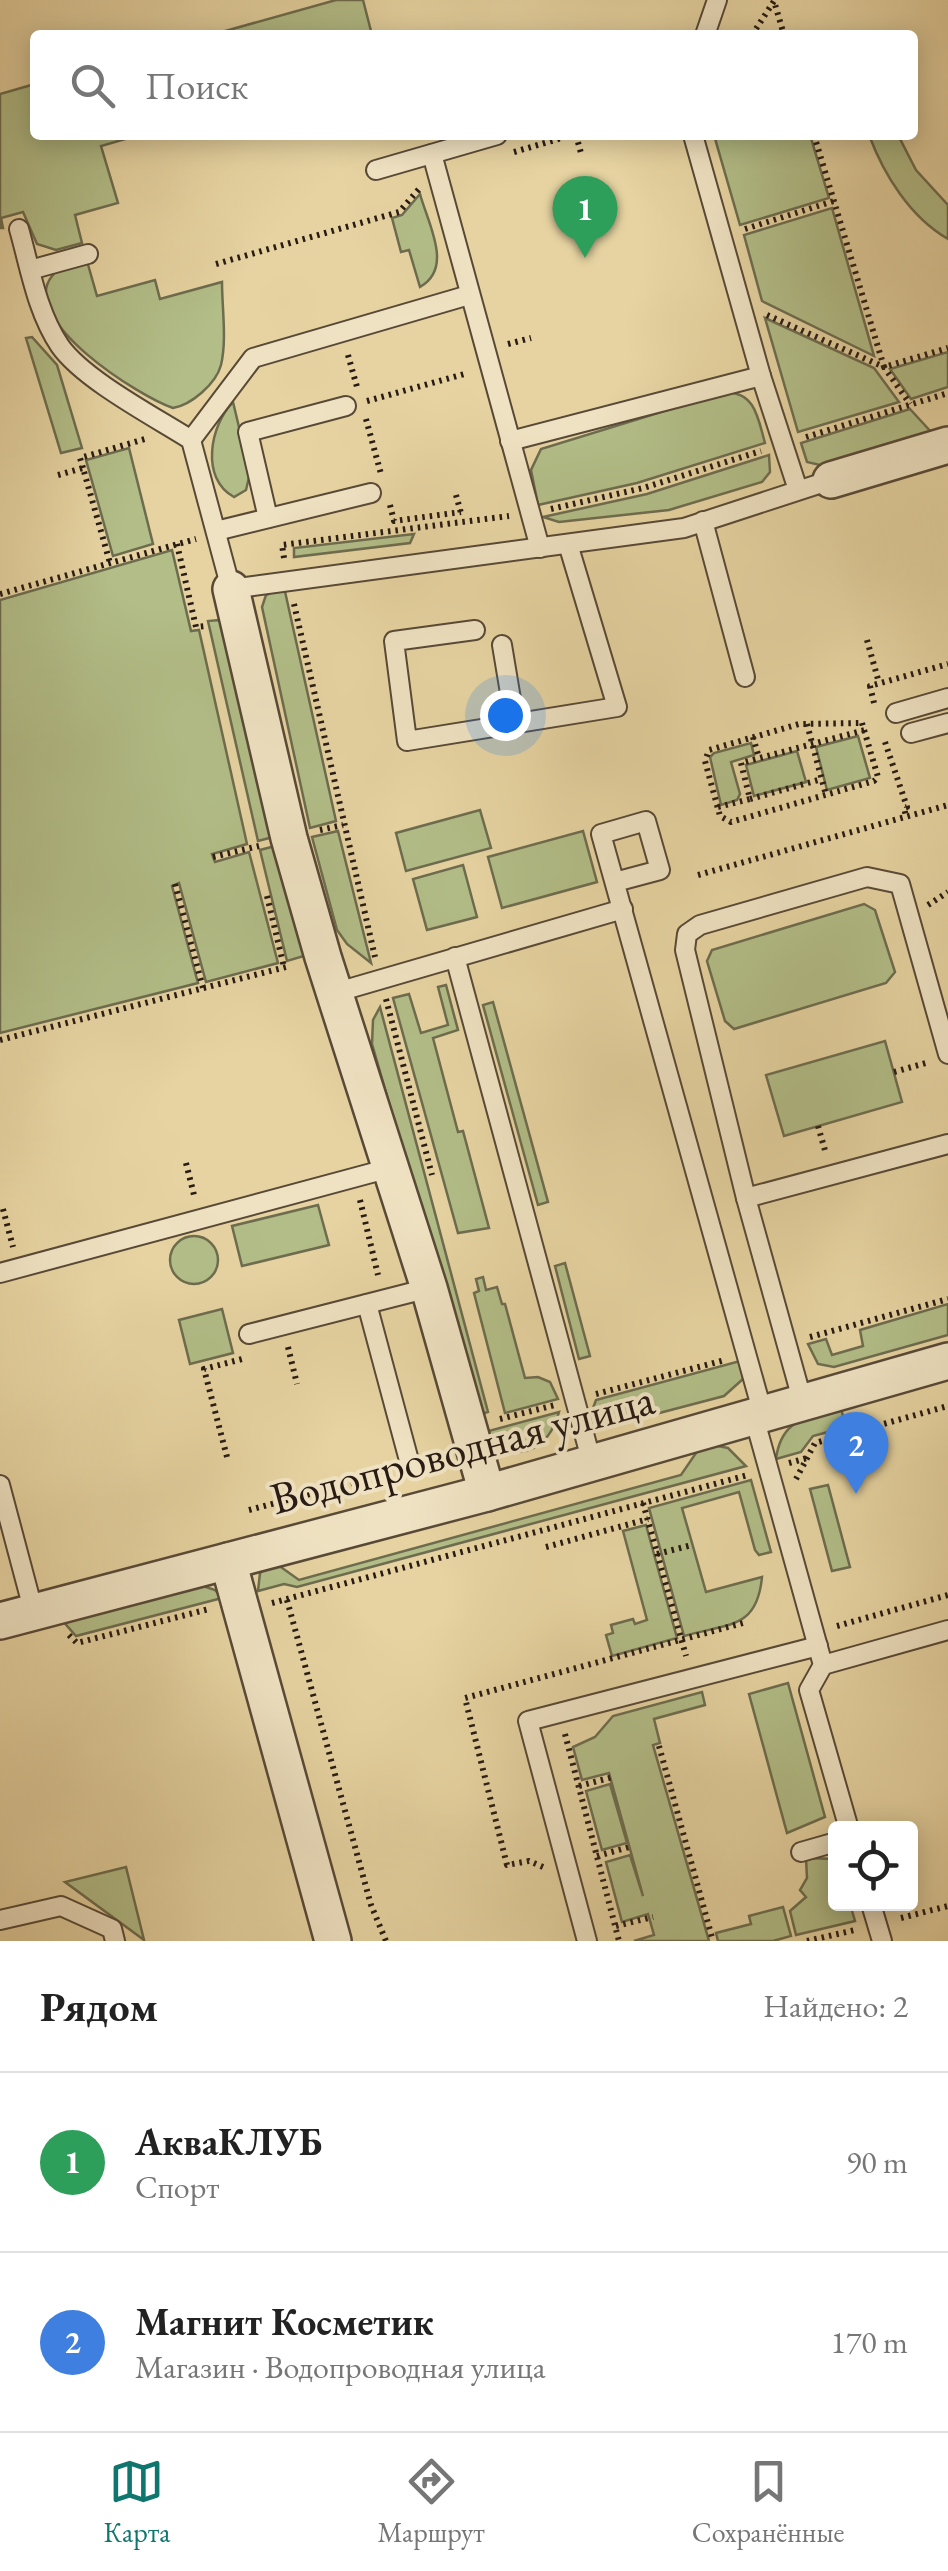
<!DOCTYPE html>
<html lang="ru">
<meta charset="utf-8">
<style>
:root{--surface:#fff;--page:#f2f2f2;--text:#222;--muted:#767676;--line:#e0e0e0;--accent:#0f766e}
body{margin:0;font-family:"EB Garamond",serif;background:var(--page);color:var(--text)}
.controls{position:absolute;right:30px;bottom:30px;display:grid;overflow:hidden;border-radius:10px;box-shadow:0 5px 25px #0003}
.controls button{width:90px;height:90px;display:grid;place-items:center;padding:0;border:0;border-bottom:2px solid var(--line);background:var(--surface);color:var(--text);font:50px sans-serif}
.you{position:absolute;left:505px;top:715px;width:35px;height:35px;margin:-25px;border:8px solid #fff;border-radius:50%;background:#1a73e8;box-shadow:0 0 0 15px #1a73e833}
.badge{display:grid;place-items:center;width:65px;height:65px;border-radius:50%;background:var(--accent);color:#fff;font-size:32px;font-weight:700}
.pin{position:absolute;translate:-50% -82px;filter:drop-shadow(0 2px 5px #0008)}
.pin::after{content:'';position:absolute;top:52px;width:35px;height:30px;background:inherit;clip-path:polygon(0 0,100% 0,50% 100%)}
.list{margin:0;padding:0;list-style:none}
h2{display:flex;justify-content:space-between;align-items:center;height:130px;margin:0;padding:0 40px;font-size:42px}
h2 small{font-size:32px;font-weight:400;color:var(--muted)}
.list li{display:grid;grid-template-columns:65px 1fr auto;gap:30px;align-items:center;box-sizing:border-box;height:180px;padding:0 40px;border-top:2px solid var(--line)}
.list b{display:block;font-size:38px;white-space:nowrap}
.list p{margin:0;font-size:32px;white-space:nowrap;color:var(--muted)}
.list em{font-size:32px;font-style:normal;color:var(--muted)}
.icon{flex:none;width:55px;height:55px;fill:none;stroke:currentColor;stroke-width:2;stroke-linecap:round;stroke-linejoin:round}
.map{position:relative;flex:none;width:948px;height:1941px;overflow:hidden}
.search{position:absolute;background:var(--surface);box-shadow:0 5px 25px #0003;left:30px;right:30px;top:30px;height:110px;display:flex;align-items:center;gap:25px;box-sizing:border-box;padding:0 35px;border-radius:10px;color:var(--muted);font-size:38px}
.sheet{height:490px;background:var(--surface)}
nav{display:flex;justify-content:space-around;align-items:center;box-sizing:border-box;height:140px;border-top:2px solid var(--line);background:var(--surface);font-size:28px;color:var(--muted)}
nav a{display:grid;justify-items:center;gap:5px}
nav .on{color:var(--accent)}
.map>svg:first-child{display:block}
.green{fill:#b2bd87;stroke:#6d6c4e;stroke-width:2.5}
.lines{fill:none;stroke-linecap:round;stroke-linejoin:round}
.lane-casing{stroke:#584937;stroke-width:22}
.street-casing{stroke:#584937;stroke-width:40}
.path{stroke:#281b14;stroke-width:6;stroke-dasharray:2.5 5;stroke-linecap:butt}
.lane{stroke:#efe2c2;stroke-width:18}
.street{stroke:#efe2c2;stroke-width:35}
.labels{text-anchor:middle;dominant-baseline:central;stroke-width:8;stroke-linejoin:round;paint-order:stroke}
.street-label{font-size:45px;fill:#281b14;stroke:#efe2c2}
</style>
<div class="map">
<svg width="948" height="1941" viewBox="0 0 948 1941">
<rect width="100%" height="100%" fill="#e6d3a1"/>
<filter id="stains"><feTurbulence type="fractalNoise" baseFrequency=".002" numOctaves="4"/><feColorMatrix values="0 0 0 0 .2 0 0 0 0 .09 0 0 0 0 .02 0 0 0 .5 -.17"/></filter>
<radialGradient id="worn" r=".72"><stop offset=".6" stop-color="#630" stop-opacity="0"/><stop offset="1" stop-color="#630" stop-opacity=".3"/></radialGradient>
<g class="green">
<path d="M336 0H363L372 35H211Z"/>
<path d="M35 84V135H139L101 146 118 203 75 215 82 243 56 250 37 244 23 212 1 218 3 228H0V94Z"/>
<path d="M714 135H810L829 198 740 225Z"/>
<path d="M869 135H898L916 170 948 205V239C910 217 884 175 869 135Z"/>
<path d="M420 194C428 224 454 268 420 287L409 250 401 252 392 218 402 215Z"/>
<path d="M832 208 874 356 762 301 744 235Z"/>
<path d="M87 261 97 296 155 280 160 299 222 282C222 308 227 340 221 365 216 384 191 405 173 408 140 397 17 320 52 276 59 266 76 264 87 261Z"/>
<path d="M765 318 874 368 899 402 798 432Z"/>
<path d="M32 337 57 365 82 448 61 453 26 338Z"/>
<path d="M948 352V387L911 399 890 369Z"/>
<path d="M726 392C756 393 758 419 765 443L637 483 538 505 531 470 541 449Z"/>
<path d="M233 402 250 473 246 490 234 497C200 479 210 425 233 402Z"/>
<path d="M910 409 933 434 824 466 807 462 801 443Z"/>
<path d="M129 448 153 544 113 556 86 460Z"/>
<path d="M769 455 770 472 762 482 669 510 559 522 543 517 647 494Z"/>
<path d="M414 534 410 543 294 557V548Z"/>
<path d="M172 550 191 631 199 630 247 844 212 854 215 862 249 852 278 963 206 982 179 883 172 886 198 983 0 1033V600Z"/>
<path d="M284 587 336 821 310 828 262 607 266 595Z"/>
<path d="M219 620 223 623 273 837 258 841 208 621Z"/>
<path d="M858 736 870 778 827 790 816 747Z"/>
<path d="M751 743 754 755 731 762 740 794 737 800 721 805 710 757 714 753Z"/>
<path d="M797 751 806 782 754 796 746 765Z"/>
<path d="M480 810 491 848 406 871 396 833Z"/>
<path d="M338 831 371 963 347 944 337 930 312 837Z"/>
<path d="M583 831 597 882 502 908 488 857Z"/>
<path d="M275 846 304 956 287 961 260 850Z"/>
<path d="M463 865 477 917 427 930 413 879Z"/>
<path d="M864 904 875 910 895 972 886 983 734 1029 725 1021 707 961 712 950Z"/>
<path d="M446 985 458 1030 433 1038 458 1132 463 1131 489 1228 458 1233 393 998 409 994 421 1033 448 1025 438 987Z"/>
<path d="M493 1002 548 1202 538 1205 483 1005Z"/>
<path d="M380 1007 488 1412 479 1415 372 1044 373 1020Z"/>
<path d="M885 1041 902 1102 784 1136 766 1075Z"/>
<path d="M318 1205 329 1245 242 1266 232 1226Z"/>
<circle cx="194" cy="1260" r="24"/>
<path d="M565 1263 590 1356 579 1359 555 1266Z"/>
<path d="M483 1277 486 1290 497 1287 502 1304H505L525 1378 538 1377 550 1382 558 1399 505 1413 474 1293 479 1291 476 1279Z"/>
<path d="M948 1304V1335L834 1367 818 1364 808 1344 826 1339 832 1355 863 1346 860 1330Z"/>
<path d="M222 1309 233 1353 190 1364 179 1320Z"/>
<path d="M740 1361 743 1379 724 1396 591 1431 590 1416 596 1400Z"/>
<path d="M840 1405 846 1427 813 1436 801 1452 776 1459C781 1419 807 1418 840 1405Z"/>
<path d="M559 1412C551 1441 532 1458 500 1450L481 1433Z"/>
<path d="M713 1445 728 1448 746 1466 297 1587 284 1584 258 1591 260 1573 269 1566 278 1565 299 1580 681 1475 698 1450Z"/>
<path d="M751 1480 771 1552 759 1555 755 1550 739 1492 682 1508 706 1592 762 1577C757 1630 728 1623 684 1636L649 1508Z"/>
<path d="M828 1485 850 1567 832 1571 810 1489Z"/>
<path d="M646 1525 677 1638 612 1656 606 1635 613 1633 611 1625 633 1619 635 1624 647 1620 623 1531Z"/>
<path d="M200 1585 215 1590 222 1598 76 1636 61 1619Z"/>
<path d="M788 1683 825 1817 787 1833 749 1694Z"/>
<path d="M702 1692 705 1705 654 1719 660 1743 653 1745 709 1941H634L654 1935 648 1914 622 1922 606 1862 630 1855 643 1896 609 1773 582 1780 573 1747 595 1737 613 1716Z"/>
<path d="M610 1784 627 1843 602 1850 586 1791Z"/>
<path d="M806 1858 835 1859 836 1904H850L855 1921 796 1935 790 1911 806 1897 800 1890 807 1878Z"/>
<path d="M126 1867 144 1940 65 1882Z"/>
<path d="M783 1907 791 1936 773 1941H718L716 1933 751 1924 749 1916Z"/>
</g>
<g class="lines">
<defs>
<g id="lane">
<path d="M705 35 717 0"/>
<path d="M693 135 761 376 798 490"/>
<path d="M432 154 540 548"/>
<path d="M376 170 497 135"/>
<path d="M19 229C30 268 37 312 60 346 84 380 155 417 191 440L231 589 684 528 831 480"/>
<path d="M30 270 88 254"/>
<path d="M191 440 253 358 469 295"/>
<path d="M510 441 761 376"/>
<path d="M268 518 248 432 346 406"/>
<path d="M703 521 745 677"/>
<path d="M216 531 371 493"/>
<path d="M475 630 394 641 407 741 617 707 568 544"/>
<path d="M502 645 515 723"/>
<path d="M896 713 948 698"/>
<path d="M911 733 948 723"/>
<path d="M615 882 660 870 646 821 601 834 763 1414"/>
<path d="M455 957 592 1463"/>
<path d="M334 993 623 909"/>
<path d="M746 1198 685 950 687 934 700 925 867 877 900 884 948 1054"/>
<path d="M0 1273 390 1168"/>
<path d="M367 1304 411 1468"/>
<path d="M249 1334 429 1288"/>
<path d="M803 1403 746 1198 948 1144"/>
<path d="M754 1417 823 1665 809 1690 849 1829"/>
<path d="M0 1485 34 1613"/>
<path d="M823 1665 948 1630"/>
<path d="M801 1852 836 1842"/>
<path d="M871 1904 882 1941"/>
<path d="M0 1920 61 1906 112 1929 115 1941"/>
<path d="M587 1941 528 1721 818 1646"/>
</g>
<g id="street">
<path d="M831 480 948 445"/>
<path d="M231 589 289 838 323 957 429 1288 487 1493"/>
<path d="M228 1561 333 1941"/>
<path d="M0 1621 487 1493 948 1361"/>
</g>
</defs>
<use href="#lane" class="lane-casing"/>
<use href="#street" class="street-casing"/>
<g class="path">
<path d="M752 35 774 1 784 35"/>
<path d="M576 135 581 153"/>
<path d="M814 135 884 367 948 348"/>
<path d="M514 152 572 135"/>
<path d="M745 229 834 201"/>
<path d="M216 264 399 212 419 189"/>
<path d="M767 315 884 367 910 404"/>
<path d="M508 344 531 338"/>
<path d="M348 355 357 387"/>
<path d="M367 401 468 373"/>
<path d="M366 419 381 474"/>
<path d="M806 437 948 393"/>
<path d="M83 468 80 458 145 439"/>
<path d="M58 475 83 468 110 563"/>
<path d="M456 495 461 513"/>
<path d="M390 505 394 521 461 512"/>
<path d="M551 509 643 488 761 451"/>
<path d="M177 544 196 627 205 626"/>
<path d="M284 558 282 545 509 516"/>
<path d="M0 594 196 539"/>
<path d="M294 604 375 957"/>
<path d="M867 640 879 683"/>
<path d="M874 703 870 686 948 664"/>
<path d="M862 723 878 777 874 781 731 822 720 816 705 761 709 750 799 724Z"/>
<path d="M807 724 826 795"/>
<path d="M753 737 759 758"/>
<path d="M885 742 907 807 904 808 906 816"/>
<path d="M750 799 822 779"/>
<path d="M718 807 750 799 741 763 865 730"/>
<path d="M320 830 343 825"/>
<path d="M213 857 259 846"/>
<path d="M698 875 948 805"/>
<path d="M175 884 203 988"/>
<path d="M267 896 284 967"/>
<path d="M928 905 948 892"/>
<path d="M386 999 432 1175"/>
<path d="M0 1040 286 967"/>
<path d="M894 1072 926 1063"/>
<path d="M818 1126 826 1154"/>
<path d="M186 1163 194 1195"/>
<path d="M360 1200 378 1275"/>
<path d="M3 1209 13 1247"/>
<path d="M810 1337 948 1299"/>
<path d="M288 1347 297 1384"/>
<path d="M596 1394 725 1360"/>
<path d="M500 1419 555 1405"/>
<path d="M227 1457 204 1369 246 1358"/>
<path d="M789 1463 807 1458"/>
<path d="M796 1479 815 1443 948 1406"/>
<path d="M643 1503 686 1656"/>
<path d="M249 1510 390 1473"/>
<path d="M546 1547 648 1519"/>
<path d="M657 1554 692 1545"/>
<path d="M287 1600 371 1905 386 1941"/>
<path d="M272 1603 748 1475"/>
<path d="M837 1626 948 1595"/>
<path d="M69 1635 77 1643 209 1609"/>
<path d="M565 1734 619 1941"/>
<path d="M659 1746 713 1941"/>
<path d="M579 1786 613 1777"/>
<path d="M597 1856 633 1846"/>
<path d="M543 1867 529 1861 507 1865 465 1698 743 1623"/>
<path d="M901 1918 948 1906"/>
<path d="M616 1926 653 1917"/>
<path d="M807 1941 855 1930"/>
</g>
<use href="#lane" class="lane"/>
<use href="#street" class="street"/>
</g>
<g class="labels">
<g class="street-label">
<text transform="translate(462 1448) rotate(-15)">Водопроводная улица</text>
</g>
</g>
<rect width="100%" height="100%" filter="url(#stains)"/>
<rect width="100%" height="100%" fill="url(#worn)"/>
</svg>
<div class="controls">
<button><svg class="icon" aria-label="locate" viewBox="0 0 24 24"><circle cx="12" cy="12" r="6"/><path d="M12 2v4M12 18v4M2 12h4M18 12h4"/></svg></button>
</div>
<div class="you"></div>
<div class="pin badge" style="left:585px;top:258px;background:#2e9e5b">1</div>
<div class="pin badge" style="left:856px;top:1494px;background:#3f7fe0">2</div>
<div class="search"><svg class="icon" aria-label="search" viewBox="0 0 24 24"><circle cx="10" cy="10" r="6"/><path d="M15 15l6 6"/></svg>Поиск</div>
</div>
<section class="sheet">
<h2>Рядом<small>Найдено: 2</small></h2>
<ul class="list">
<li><span class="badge" style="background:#2e9e5b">1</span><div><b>АкваКЛУБ</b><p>Спорт</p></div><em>90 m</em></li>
<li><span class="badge" style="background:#3f7fe0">2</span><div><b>Магнит Косметик</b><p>Магазин · Водопроводная улица</p></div><em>170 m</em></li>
</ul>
</section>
<nav>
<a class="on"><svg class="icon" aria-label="map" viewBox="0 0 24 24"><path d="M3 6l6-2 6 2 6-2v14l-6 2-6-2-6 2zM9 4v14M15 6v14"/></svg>Карта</a>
<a><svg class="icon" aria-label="directions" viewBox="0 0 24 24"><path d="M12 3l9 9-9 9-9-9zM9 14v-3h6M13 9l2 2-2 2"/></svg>Маршрут</a>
<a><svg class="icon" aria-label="saved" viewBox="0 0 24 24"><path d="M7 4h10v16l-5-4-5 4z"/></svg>Сохранённые</a>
</nav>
